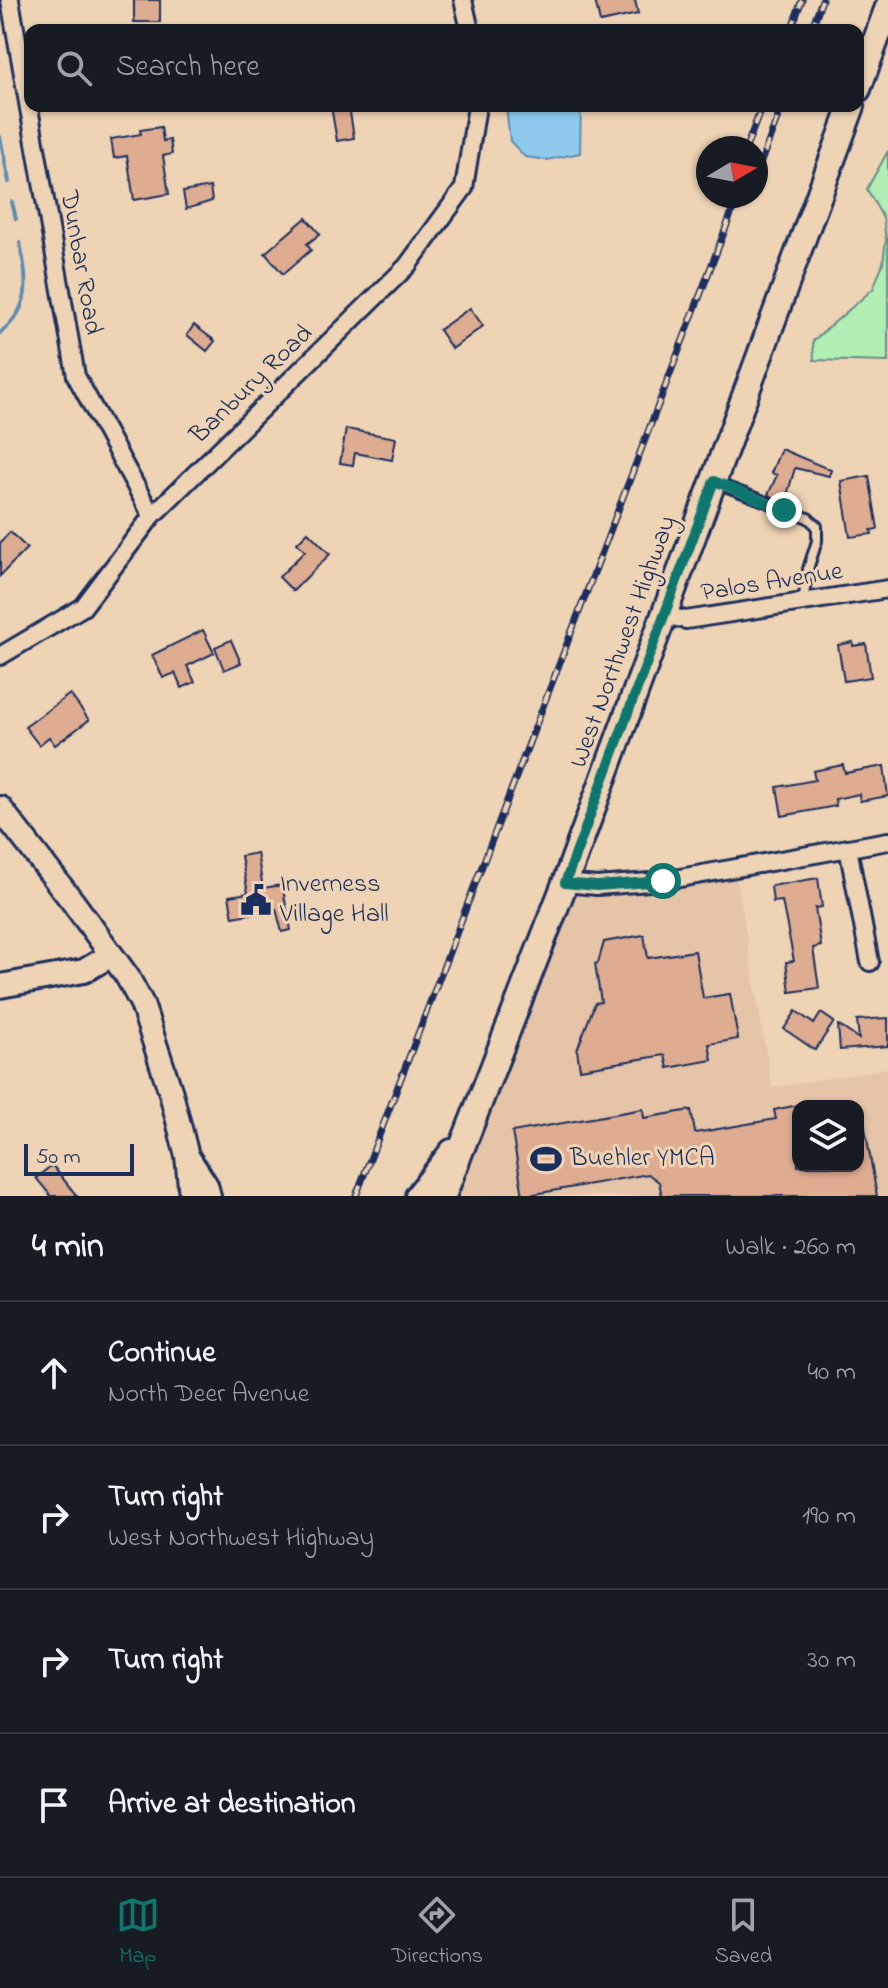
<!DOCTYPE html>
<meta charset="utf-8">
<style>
:root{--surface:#171b24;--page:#20242c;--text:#f1f3f6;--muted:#9ea1a6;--line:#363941;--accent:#0f766e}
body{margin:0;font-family:"Indie Flower",sans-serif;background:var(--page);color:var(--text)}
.controls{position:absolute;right:24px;bottom:24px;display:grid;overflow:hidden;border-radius:16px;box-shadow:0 2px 6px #0004}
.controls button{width:72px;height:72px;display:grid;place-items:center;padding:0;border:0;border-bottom:2px solid var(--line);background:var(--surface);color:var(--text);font:40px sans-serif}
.compass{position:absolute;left:696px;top:136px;width:72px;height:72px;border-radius:50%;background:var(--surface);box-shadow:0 2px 6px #0004;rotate:80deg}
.scale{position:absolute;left:24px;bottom:20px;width:110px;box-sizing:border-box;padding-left:8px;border:4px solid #1b2f5e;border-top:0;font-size:22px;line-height:28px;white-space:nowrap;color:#1b2f5e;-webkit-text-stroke:6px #eed3b5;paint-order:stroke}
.stop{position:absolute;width:24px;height:24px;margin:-18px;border:6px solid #0f766e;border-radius:50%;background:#fff}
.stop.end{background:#0f766e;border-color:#fff;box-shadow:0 2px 8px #0008}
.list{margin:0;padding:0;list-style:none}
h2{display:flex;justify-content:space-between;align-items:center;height:104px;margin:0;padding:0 32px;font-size:34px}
h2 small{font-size:26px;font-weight:400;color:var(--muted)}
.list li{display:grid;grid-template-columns:52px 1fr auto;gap:24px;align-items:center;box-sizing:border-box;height:144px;padding:0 32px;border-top:2px solid var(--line)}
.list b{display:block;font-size:30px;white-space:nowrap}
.list p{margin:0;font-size:26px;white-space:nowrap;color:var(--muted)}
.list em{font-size:26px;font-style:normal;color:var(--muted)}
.icon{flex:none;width:44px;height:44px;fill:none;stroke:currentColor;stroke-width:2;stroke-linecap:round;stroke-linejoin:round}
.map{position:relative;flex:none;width:888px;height:1196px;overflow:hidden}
.search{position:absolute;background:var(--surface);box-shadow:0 2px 6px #0004;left:24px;right:24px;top:24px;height:88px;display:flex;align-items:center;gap:20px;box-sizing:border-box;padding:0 28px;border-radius:16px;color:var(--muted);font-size:30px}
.sheet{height:680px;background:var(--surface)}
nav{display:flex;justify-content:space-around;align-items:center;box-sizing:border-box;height:112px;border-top:2px solid var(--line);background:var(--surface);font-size:22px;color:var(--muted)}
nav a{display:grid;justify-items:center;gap:4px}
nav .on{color:var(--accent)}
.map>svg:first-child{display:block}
.built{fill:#e5c4a8;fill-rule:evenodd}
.green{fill:#b2eeb3;stroke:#668e88;stroke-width:2}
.water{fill:#8dcaed;stroke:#5f8cb4;stroke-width:2}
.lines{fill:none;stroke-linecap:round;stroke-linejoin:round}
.stream{stroke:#5f8cb4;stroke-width:4}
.building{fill:#deac91;stroke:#1b2f5e;stroke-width:2}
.lane-casing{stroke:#1b2f5e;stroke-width:14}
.street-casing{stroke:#1b2f5e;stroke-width:22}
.secondary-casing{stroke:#1b2f5e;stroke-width:28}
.primary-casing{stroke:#1b2f5e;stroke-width:30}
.lane{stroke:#eed3b5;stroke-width:8}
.street{stroke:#eed3b5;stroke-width:16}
.secondary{stroke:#eed3b5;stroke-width:22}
.primary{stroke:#eed3b5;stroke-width:24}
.rail-casing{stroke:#1b2f5e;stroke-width:7}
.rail{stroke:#eed3b5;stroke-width:4;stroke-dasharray:12;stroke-linecap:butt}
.route{stroke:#0f766e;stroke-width:10}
.labels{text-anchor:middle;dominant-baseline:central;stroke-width:6;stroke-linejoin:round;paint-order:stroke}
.street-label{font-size:26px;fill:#1b2f5e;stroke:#eed3b5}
.poi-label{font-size:26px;fill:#1b2f5e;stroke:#eed3b5;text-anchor:start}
</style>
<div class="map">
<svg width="888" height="1196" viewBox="0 0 888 1196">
<rect width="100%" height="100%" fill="#eed3b5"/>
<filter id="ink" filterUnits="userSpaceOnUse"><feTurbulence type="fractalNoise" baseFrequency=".0125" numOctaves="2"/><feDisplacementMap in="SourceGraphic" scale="16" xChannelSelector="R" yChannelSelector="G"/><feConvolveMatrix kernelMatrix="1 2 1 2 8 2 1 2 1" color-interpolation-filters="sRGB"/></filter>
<g filter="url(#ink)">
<path class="built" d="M735 868 772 1088 888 1068V1196H443L565 883ZM798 1106H858V1166H798Z"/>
<path class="green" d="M888 151V362L814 360 813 341 873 289 883 263 886 240 883 218 867 189Z"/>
<path class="water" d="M506 106H581L580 153 547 160 525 157 510 141Z"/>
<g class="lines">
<g class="stream">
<path d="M0 137 9 182"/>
<path d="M12 202 16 219"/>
<path d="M0 333C33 307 27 279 20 243"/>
</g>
</g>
<g class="building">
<rect x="134" y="0" width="26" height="22"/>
<path d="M595 0H635L638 14 600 22Z"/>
<path d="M331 106H349L354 138 337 141Z"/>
<path d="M161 127 163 141 170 140 172 154 163 156 169 194 134 200 127 156 114 158 111 139 141 134 140 130Z"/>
<path d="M210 187 212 201 186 209 183 192Z"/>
<path d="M306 218 320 234 307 244 311 250 283 274 265 253Z"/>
<path d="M470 308 483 326 452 349 439 330Z"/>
<path d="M194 325 215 341 207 351 187 335Z"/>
<path d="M346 429 396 438 392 460 355 453 353 465 340 463Z"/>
<path d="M781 449 831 470 829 476 795 468 785 502 768 495 777 475 771 473Z"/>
<path d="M869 476 878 529 871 530 872 534 850 537 841 481Z"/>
<path d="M10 532 27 548 0 576V543Z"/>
<path d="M308 532 330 554 293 591 279 577 305 551 297 543Z"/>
<path d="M203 630 214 653 187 666 195 682 182 688 175 673 163 678 152 655Z"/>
<path d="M231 640 241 663 224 670 215 647Z"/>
<path d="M853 642V646L866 644 871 677 844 681 838 645Z"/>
<path d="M70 694 89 720 55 745 49 737 39 745 25 727Z"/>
<path d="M843 765 845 773 884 766 888 796 860 801 859 794 835 799 836 806 782 816 777 787 815 780 813 771Z"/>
<path d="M257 853 263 888 282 885 291 930 282 932 276 909 233 917 229 896 248 893 241 856Z"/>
<path d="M818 878 822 907 815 908 821 946 813 948 819 988 790 992 786 962 794 961 782 901 773 902 771 886Z"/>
<path d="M644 935 648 958 695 951 703 998 730 994 738 1039 709 1044 712 1060 668 1068 665 1055 580 1069 577 1050 595 1003 601 1002 595 964 598 963 604 942Z"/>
<path d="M796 1011 814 1024 821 1013 834 1022 815 1050 784 1029Z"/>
<path d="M888 1018V1046L840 1050 838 1025 859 1039 857 1020Z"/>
<path d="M798 1105V1166H858V1123L864 1122 877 1196H662L659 1182 648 1174 523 1196 512 1132 643 1109 644 1118 691 1110 695 1133 776 1119 774 1110Z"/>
<path d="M52 1165 77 1196H51L36 1178Z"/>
</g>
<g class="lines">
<defs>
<path id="lane" d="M714 482 808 518 817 526V541L808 569 803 602"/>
<g id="street">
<path d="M10 0 76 376 152 516"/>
<path d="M463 0 470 30"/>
<path d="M663 615 686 620 888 589"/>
<path d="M0 656 83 607 152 516 407 266 464 188 477 106"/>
<path d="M848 848 870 962"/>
<path d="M565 883 597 886 663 881 888 841"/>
</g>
<g id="secondary">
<path d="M0 808 73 902 127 976 142 1004 171 1093 187 1156 191 1196"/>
<path d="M0 986 84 971 111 955"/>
<path d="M189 1159 206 1185 209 1196"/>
</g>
<g id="primary">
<path d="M858 89 888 7"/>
<path d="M418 1196 452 1152"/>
<path d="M443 1196 565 883 852 106"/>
</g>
</defs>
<use href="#lane" class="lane-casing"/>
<use href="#street" class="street-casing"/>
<use href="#secondary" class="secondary-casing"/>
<use href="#primary" class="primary-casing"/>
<use href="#lane" class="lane"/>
<use href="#street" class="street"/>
<use href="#secondary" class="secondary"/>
<use href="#primary" class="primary"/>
<defs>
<g id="rail">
<path d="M791 30 802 0"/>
<path d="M811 30 822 0"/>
<path d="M746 148 762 106"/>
<path d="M756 175 782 106"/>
<path d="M356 1196 738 196"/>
</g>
</defs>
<use href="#rail" class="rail-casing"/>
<use href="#rail" class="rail"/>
</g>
</g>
<g class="lines" filter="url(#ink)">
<path class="route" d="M663 881 597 886 565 883 714 481 784 510"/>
</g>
<defs>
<symbol id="civic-bare" viewBox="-9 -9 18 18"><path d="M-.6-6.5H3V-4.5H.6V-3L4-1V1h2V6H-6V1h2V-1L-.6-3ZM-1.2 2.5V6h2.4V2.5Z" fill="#1b2f5e" stroke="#eed3b5" stroke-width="2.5" paint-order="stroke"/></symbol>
<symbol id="stadium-bare" viewBox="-9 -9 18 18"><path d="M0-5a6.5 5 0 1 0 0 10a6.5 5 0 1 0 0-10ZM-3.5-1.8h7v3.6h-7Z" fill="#1b2f5e" stroke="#eed3b5" stroke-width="2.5" paint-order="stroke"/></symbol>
</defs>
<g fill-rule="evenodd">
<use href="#civic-bare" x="234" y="878" width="44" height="44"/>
<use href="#stadium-bare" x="524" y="1137" width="44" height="44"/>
</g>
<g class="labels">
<g class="street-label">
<text transform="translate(80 263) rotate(80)">Dunbar Road</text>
<text transform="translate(252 385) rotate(-44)">Banbury Road</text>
<text transform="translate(772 583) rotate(-9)">Palos Avenue</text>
<text transform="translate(624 642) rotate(-70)">West Northwest Highway</text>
</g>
<g class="poi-label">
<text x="280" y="885">Inverness<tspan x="280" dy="30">Village Hall</tspan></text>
<text x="570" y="1159">Buehler YMCA</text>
</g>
</g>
</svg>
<div class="controls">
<button><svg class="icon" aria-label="layers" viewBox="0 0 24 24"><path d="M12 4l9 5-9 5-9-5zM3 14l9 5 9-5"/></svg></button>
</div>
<svg class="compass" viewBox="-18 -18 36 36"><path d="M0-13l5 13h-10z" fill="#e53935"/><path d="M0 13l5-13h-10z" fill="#9ea1a6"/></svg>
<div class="scale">50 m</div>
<div class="stop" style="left:663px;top:881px"></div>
<div class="stop end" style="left:784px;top:510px"></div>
<div class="search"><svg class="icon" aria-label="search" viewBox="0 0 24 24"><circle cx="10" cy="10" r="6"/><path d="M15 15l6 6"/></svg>Search here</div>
</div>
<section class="sheet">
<h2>4 min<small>Walk · 260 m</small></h2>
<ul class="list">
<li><svg class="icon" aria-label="ahead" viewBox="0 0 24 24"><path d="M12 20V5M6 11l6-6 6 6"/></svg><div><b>Continue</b><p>North Deer Avenue</p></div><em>40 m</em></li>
<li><svg class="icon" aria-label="right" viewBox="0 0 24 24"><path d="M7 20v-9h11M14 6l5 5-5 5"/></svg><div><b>Turn right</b><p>West Northwest Highway</p></div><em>190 m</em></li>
<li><svg class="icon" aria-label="right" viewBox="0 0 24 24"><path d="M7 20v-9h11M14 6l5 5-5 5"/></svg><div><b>Turn right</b></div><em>30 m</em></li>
<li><svg class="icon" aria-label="arrive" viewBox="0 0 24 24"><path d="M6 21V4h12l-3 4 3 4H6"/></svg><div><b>Arrive at destination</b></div></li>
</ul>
</section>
<nav>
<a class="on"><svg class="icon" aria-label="map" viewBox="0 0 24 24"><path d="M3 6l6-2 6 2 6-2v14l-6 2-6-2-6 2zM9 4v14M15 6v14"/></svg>Map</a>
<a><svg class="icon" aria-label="directions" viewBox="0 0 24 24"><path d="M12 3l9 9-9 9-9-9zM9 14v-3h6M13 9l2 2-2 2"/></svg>Directions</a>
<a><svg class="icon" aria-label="saved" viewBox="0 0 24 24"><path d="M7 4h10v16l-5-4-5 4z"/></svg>Saved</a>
</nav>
